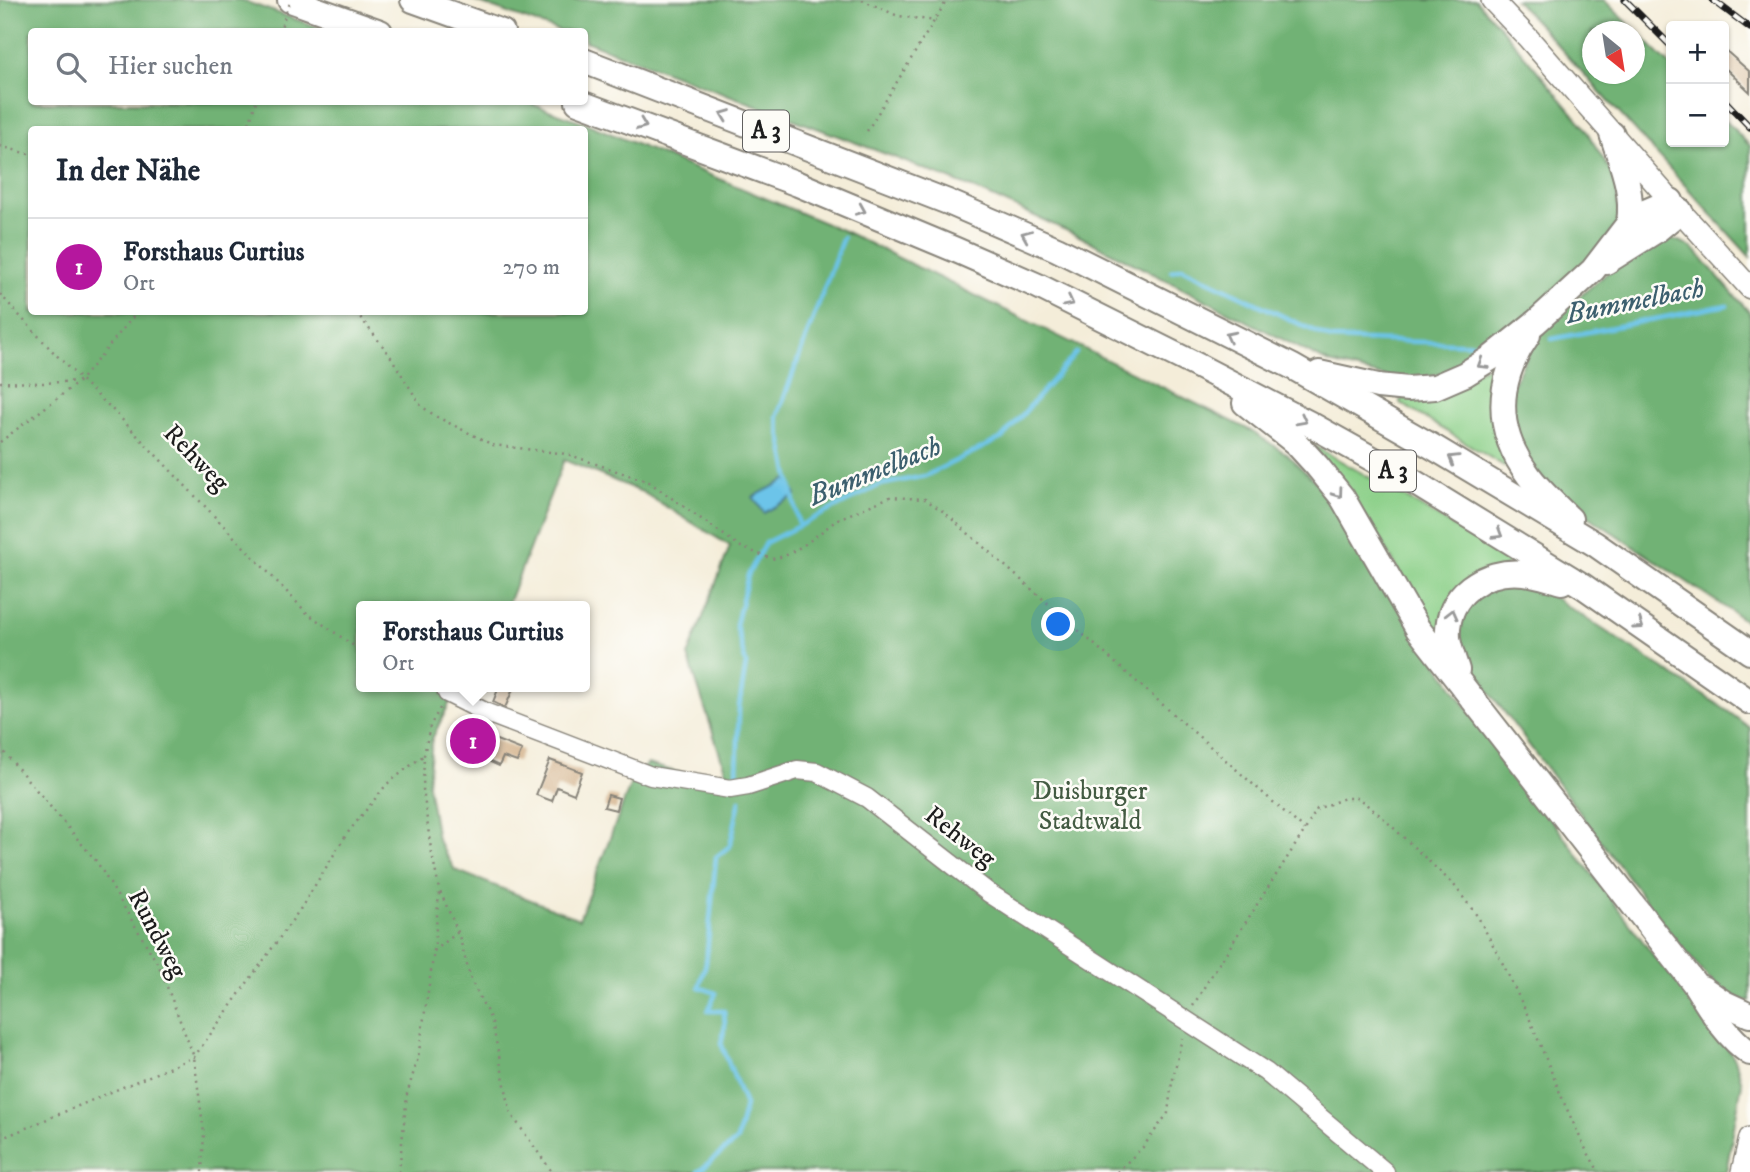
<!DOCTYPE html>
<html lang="de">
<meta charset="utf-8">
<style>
:root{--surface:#fff;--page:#f6f6f7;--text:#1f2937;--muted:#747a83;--line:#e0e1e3;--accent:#b5179e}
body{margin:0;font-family:"IM FELL DW Pica",serif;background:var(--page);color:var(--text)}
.controls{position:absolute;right:21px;top:21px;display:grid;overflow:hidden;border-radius:7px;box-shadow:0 2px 5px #0004}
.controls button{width:63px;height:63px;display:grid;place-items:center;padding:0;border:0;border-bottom:2px solid var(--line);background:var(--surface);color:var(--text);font:35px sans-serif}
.compass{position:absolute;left:1582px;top:21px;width:63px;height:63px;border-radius:50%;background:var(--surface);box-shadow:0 2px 5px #0004;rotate:150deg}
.you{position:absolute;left:1059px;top:625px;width:24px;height:24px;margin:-18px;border:5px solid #fff;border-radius:50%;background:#1a73e8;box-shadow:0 0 0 10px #1a73e833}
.badge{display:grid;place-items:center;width:46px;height:46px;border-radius:50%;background:var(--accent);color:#fff;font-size:23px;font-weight:700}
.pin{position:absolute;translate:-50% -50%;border:4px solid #fff;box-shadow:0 2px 7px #0006}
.popup{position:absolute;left:356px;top:601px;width:234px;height:91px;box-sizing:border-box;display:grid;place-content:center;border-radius:7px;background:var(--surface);filter:drop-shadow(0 2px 5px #0005);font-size:23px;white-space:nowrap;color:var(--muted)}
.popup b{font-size:26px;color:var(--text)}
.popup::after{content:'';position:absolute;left:50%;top:100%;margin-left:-14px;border:14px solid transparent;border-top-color:var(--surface)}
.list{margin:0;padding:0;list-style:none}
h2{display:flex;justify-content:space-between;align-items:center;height:91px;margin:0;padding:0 28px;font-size:30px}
h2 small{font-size:23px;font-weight:400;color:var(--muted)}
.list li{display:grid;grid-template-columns:46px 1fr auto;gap:21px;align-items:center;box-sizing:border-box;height:98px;padding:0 28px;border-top:2px solid var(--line)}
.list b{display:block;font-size:26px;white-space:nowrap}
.list p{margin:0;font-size:23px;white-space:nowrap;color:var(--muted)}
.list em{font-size:23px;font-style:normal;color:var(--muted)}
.icon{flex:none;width:38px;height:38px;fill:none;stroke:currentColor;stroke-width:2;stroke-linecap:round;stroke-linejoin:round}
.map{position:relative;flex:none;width:1750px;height:1172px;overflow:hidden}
.search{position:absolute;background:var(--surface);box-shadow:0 2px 5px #0004;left:28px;top:28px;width:560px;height:77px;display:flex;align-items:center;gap:18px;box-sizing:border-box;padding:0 24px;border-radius:7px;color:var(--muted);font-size:26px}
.panel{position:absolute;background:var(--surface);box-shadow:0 2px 5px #0004;left:28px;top:126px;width:560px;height:189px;border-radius:7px}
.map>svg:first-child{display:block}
.green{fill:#8cd089;stroke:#547652;stroke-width:2}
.forest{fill:#71b275;stroke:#466748;stroke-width:2;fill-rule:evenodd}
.water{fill:#6cc4e9;stroke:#447082;stroke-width:2}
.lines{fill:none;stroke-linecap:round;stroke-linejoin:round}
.stream{stroke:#6cc4e9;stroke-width:4.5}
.building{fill:#d5b691}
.minor-casing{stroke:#88847a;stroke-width:21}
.major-casing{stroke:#88847a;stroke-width:24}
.highway-casing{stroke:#88847a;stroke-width:28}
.path{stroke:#88847a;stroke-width:2.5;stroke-dasharray:2 5;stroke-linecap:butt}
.minor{stroke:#fff;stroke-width:18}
.major{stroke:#fff;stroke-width:21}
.highway{stroke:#fff;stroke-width:24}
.rail-casing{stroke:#1c1c1c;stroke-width:7}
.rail{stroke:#fdfcf7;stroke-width:4.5;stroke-dasharray:13;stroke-linecap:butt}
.path-bridge{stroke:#88847a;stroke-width:2.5;stroke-dasharray:2 5;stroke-linecap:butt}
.oneway{stroke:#999}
.labels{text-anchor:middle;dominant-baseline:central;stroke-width:5;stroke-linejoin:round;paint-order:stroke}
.shield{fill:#fdfcf7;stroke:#605f5e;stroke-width:2}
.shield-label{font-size:24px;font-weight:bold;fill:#1c1c1c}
.street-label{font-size:26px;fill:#1c1c1c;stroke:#fdfcf7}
.park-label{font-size:26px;fill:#435b42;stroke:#fdfcf7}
.water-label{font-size:28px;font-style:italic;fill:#3c5f6e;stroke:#fdfcf7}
</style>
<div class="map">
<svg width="1750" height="1172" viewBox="0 0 1750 1172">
<rect width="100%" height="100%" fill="#fdfcf7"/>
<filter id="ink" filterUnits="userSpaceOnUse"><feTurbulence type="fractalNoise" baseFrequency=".0143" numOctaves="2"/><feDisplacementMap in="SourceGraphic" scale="14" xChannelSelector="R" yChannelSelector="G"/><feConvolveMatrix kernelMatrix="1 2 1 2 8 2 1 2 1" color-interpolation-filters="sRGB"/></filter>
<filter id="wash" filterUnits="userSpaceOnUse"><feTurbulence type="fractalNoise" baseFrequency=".00686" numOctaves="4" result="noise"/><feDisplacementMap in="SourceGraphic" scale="28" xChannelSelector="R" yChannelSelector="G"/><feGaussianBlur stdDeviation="1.57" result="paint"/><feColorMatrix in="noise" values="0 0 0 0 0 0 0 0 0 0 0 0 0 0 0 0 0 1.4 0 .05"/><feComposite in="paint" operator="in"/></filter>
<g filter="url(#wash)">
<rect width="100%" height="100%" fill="#f4edd9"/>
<g class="green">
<path d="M1500 362 1509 466H1504L1400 403V400Z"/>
<path d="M1313 445 1435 515 1510 561 1439 640 1376 532Z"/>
</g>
<g class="forest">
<path d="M0 0H241L329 31 32 32V102H526L583 122 846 232 1248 429 1287 454 1324 490 1467 708 1654 956 1689 996 1715 1030 1735 1059 1742 1083 1726 1172H0ZM32 130H584V312H32ZM564 460 642 492 730 546 688 656 727 776 701 779 648 764 634 775 579 919 455 870 437 839 428 785 432 739 450 702 471 698 475 687H361V606H507Z"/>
<path d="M471 0H1476L1509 37 1583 125 1612 174 1617 192 1619 222 1590 261 1465 368 1406 382 1329 363 1081 237 977 190 891 156 585 41 584 32 559 31Z"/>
<path d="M1515 0H1604L1671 66V142H1724V119L1750 146V257L1542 28ZM1592 32H1634V74H1592Z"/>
<path d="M1671 239 1682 242 1693 248 1750 313V624L1552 492 1517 446 1508 393 1541 329 1619 263 1658 243Z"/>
<path d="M1522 582 1555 598 1729 712 1750 728V1001L1743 1000 1727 993 1710 980 1675 940 1490 693 1463 654 1458 640 1462 607 1493 583Z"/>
</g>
<path class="water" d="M787 479 796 495 764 513 753 497Z"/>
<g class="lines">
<g class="stream">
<path d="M1171 271 1182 268 1331 339 1485 344"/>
<path d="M1552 339 1727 305"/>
<path d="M799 526 777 417 843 237"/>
<path d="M737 775 739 707 746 664 736 625 748 575 765 543 880 485 925 476 1002 438 1076 353"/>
<path d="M698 1172 737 1140 745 1105 721 1043 725 1026 724 1011H708L716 993 699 987 706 963 716 857 730 846 740 800"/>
</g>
</g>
<g id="blocks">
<g class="building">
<path d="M1724 49 1750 72V92L1724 67Z"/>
<path d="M499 687H514L505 708 493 702Z"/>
<path d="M469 726 487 734 486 736 522 750 517 762 503 757 499 766 459 748Z"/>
<path d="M550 760 582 772 574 794 557 787 552 801 536 795Z"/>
<path d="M608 795 619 798 616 810 604 807Z"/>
</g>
</g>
</g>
<g filter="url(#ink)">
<use href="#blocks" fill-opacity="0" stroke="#88847a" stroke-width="2"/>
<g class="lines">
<defs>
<path id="minor" d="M447 693 487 713 651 776 730 789 748 786 797 770 817 772 867 798 989 893 1266 1072 1385 1172"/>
<g id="major">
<path d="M1492 0 1529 39 1671 201 1750 288"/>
<path d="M1742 1172 1750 1138"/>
</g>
<g id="highway">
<path d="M290 0 380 32"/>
<path d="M413 0 502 32"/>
<path d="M584 61 948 202 1057 249 1291 366 1433 447 1595 544 1750 652"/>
<path d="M578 102 798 184 956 250 1038 286 1198 366 1310 424 1412 481 1583 586 1750 702"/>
<path d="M1612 134C1621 163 1634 191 1629 223"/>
<path d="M1606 262 1657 230 1680 211"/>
<path d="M1528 335C1496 381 1494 430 1529 476 1540 491 1556 505 1570 519"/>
<path d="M1319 373 1378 386 1408 389 1435 387 1465 374 1491 358 1536 322 1593 270 1629 223 1645 212 1671 201"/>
<path d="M1245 403 1296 443 1317 466 1342 497 1418 629 1694 983C1710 1008 1725 1036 1750 1053"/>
<path d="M1457 670C1454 660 1449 648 1448 638 1445 594 1484 569 1524 573 1537 574 1550 579 1562 582"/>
<path d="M1702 988 1724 1003 1750 1015"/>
</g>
</defs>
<use href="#minor" class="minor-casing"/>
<use href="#major" class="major-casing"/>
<use href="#highway" class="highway-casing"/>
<g class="path">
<path d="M862 0 898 16 936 21"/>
<path d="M247 130 256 102"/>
<path d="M867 131 947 0"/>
<path d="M0 146 32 155"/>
<path d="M0 294C35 333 70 371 109 406L307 613 361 651"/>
<path d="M356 312 389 354 421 406 437 417 493 445 567 454 649 482 741 547 772 559 785 556 807 543 838 519 890 497 925 499 944 512 1305 830"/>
<path d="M0 382 42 383 80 381"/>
<path d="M0 442 80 381 137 312"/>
<path d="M440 708 430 726 424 755 423 789 430 843 439 889 458 932 471 980 492 1022 511 1114 552 1172"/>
<path d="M0 747 97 862 159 966 194 1057 204 1133 202 1172"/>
<path d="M434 951 458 932"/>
<path d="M1193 1006 1206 984 1305 830 1317 809 1345 798H1358L1381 816 1454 885 1478 917 1501 960 1530 1020 1565 1105 1584 1146 1599 1172"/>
<path d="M0 1139 194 1057 301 908 346 835 387 784 424 755"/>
<path d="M399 1172 407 1094 418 1058 434 951 439 892"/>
<path d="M1117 1172 1143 1147 1168 1113 1171 1088 1182 1038"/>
</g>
<use href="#minor" class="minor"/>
<use href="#major" class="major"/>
<use href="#highway" class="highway"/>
<defs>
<g id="rail">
<path d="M1625 0 1671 46"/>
<path d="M1713 0 1750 28"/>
<path d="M1724 100 1750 127"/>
</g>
</defs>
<use href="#rail" class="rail-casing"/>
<use href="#rail" class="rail"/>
<path class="path-bridge" d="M279 32 291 0"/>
</g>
<defs><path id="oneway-chevron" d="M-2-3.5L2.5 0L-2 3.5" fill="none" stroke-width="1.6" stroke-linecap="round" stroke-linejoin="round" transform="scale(1.75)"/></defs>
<g class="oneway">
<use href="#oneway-chevron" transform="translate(725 115) rotate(-159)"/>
<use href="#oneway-chevron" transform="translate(642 125) rotate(21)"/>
<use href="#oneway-chevron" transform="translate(861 210) rotate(23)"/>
<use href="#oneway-chevron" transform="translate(1026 235) rotate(-157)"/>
<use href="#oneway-chevron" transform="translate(1069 302) rotate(27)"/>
<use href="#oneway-chevron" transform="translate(1230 336) rotate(-153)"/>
<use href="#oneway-chevron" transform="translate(1482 364) rotate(148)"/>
<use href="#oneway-chevron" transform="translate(1302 420) rotate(28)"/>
<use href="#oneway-chevron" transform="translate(1453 459) rotate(-149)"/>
<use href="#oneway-chevron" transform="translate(1338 493) rotate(54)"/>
<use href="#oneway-chevron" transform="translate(1498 534) rotate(32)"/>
<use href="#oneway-chevron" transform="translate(1452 614) rotate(-76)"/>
<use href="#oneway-chevron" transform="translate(1639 625) rotate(35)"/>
</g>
</g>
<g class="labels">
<g class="shield">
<rect x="743" y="110.5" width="46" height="41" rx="5"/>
<rect x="1370" y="450.5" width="46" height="41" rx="5"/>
</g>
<g class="shield-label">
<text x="766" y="131">A 3</text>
<text x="1393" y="471">A 3</text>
</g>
<g class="street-label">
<text transform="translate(196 458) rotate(46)">Rehweg</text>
<text transform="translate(960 837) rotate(38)">Rehweg</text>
<text transform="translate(157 934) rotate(62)">Rundweg</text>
</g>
<g class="park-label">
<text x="1090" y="791">Duisburger<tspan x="1090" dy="30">Stadtwald</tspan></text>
</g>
<g class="water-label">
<text transform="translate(1635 301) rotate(-11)">Bummelbach</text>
<text transform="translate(875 471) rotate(-22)">Bummelbach</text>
</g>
</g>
</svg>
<div class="controls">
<button>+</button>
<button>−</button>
</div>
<svg class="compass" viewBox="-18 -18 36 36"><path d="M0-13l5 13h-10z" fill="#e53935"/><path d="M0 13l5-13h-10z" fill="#747a83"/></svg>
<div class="you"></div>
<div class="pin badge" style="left:473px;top:741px">1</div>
<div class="popup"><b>Forsthaus Curtius</b>Ort</div>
<div class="search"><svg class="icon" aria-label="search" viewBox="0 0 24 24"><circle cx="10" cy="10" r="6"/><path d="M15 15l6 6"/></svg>Hier suchen</div>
<section class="panel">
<h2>In der Nähe<small></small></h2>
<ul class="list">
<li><span class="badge">1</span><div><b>Forsthaus Curtius</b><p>Ort</p></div><em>270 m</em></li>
</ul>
</section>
</div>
